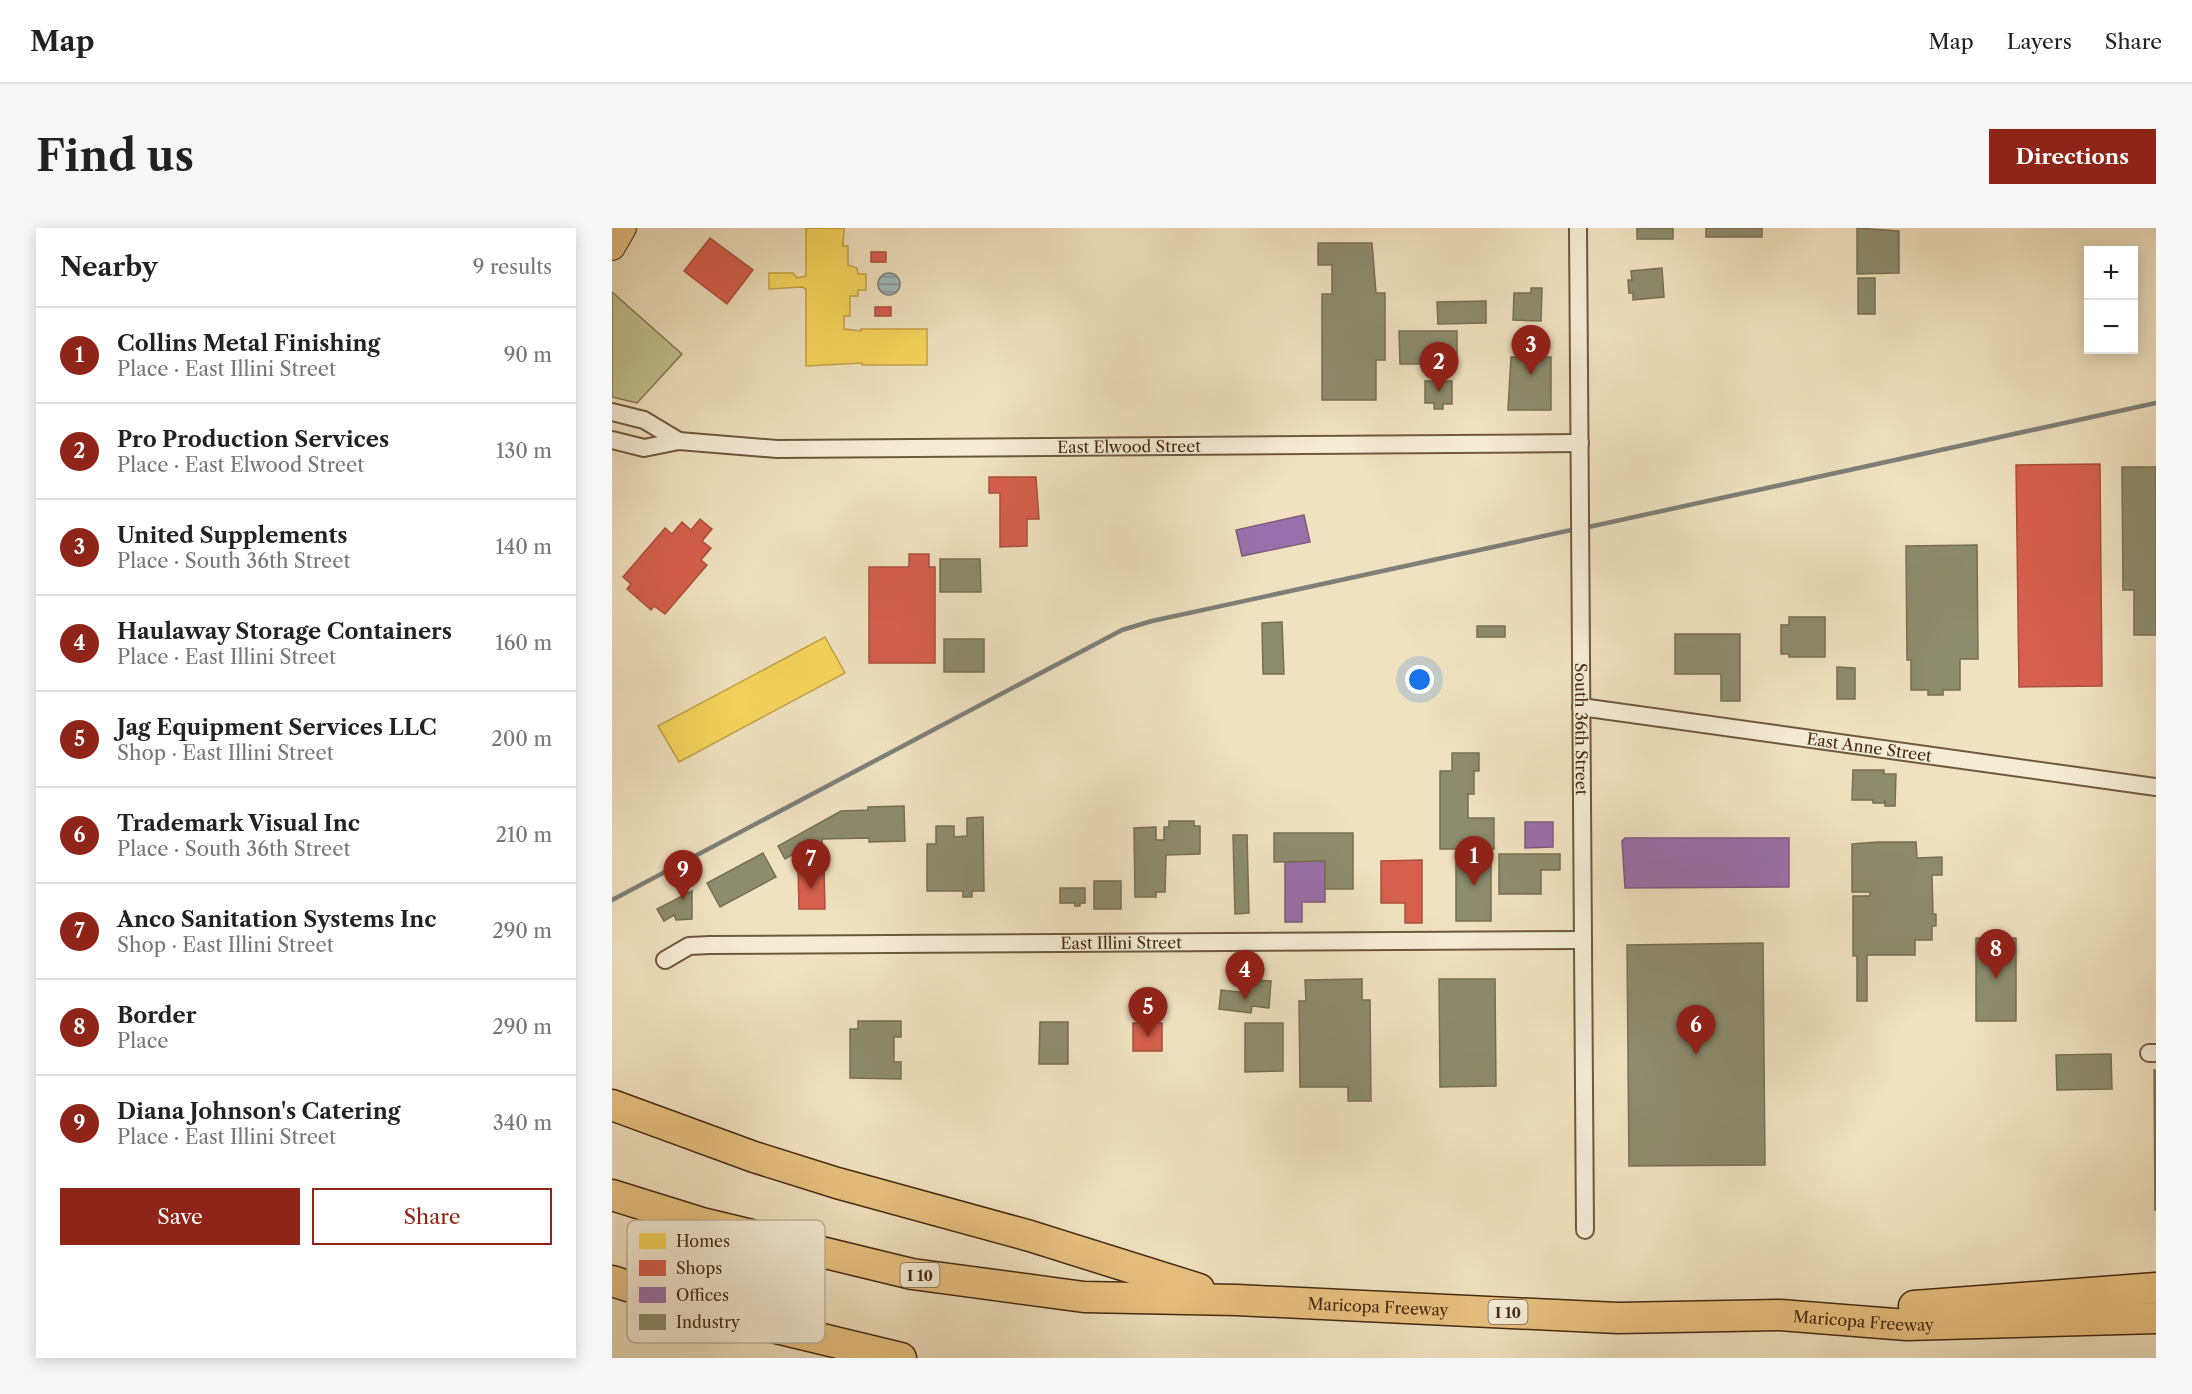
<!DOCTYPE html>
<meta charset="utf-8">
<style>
:root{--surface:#fff;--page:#f6f6f6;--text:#222;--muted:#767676;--line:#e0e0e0;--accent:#8f2418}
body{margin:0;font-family:"Libre Caslon Text",serif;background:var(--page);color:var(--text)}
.controls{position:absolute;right:18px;top:18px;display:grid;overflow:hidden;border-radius:0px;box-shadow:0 3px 15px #0003}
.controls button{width:54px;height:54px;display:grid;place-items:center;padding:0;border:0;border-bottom:2px solid var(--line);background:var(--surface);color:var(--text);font:30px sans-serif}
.you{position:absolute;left:808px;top:452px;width:21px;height:21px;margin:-15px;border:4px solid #fff;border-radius:50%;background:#1a73e8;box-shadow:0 0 0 9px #1a73e833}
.badge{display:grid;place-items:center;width:39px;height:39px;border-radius:50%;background:var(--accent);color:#fff;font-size:20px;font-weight:700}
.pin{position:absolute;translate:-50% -50px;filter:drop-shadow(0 2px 3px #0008)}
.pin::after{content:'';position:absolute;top:32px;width:21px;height:18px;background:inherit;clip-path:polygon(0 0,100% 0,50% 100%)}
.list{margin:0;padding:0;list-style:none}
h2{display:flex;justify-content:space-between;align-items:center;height:78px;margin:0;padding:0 24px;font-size:26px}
h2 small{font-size:20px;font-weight:400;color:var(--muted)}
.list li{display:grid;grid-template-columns:39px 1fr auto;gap:18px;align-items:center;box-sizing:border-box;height:96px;padding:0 24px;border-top:2px solid var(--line)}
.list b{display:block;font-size:22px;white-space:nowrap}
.list p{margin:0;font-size:20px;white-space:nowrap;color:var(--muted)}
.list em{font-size:20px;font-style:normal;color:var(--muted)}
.actions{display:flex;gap:12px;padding:18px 24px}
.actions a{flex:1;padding:14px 0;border:2px solid var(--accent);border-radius:0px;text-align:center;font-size:21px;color:var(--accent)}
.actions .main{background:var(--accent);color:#fff}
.map{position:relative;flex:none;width:1544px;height:1130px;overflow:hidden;border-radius:0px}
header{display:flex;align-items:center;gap:36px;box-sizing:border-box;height:84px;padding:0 30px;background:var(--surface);border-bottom:2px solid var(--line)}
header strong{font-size:28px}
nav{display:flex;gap:33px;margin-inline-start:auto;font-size:21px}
.intro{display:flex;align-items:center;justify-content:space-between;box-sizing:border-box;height:144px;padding:0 36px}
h1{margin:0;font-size:42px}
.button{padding:15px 27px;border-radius:0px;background:var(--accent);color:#fff;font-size:21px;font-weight:700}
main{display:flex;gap:36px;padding:0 36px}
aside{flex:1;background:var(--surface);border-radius:0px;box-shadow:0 3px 15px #0003}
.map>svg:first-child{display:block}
.grass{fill:#c1c18d;stroke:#83764f;stroke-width:1.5}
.water{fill:url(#water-rules);stroke:#7c8079;stroke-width:1.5}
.homes{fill:#f6d55c;stroke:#c1a246;stroke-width:1.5}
.shops{fill:#d6604d;stroke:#aa503b;stroke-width:1.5}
.offices{fill:#9970ab;stroke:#805b7d;stroke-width:1.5}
.industry{fill:#8c8c6e;stroke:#776f52;stroke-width:1.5}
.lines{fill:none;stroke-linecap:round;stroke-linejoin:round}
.stream{stroke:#7c8079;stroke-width:4.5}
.street-casing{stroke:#70583d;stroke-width:20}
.primary-casing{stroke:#452a11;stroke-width:28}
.highway-casing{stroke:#452a11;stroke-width:33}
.street{stroke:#f5ecd6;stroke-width:16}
.primary{stroke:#e8c180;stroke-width:26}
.highway{stroke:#e8c180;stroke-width:30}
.labels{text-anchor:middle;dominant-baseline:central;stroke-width:6;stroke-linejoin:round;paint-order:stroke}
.shield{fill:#f5ecd6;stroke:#7a644c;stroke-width:1.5}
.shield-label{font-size:15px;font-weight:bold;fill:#452a11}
.street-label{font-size:16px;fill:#452a11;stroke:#f5ecd6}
.key{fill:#f5ecd6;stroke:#c0b29b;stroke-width:1.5}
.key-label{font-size:16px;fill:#452a11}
</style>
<header>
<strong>Map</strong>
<nav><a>Map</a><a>Layers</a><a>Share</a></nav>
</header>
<div class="intro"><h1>Find us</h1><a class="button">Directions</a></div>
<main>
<aside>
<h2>Nearby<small>9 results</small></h2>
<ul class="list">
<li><span class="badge">1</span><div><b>Collins Metal Finishing</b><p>Place · East Illini Street</p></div><em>90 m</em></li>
<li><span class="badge">2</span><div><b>Pro Production Services</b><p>Place · East Elwood Street</p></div><em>130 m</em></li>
<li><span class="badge">3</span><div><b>United Supplements</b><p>Place · South 36th Street</p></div><em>140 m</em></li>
<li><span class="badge">4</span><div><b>Haulaway Storage Containers</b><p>Place · East Illini Street</p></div><em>160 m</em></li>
<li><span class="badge">5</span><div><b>Jag Equipment Services LLC</b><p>Shop · East Illini Street</p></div><em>200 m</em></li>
<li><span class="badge">6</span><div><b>Trademark Visual Inc</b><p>Place · South 36th Street</p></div><em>210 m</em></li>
<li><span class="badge">7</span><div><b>Anco Sanitation Systems Inc</b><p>Shop · East Illini Street</p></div><em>290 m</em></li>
<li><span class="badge">8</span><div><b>Border</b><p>Place</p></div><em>290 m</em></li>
<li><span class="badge">9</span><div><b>Diana Johnson's Catering</b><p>Place · East Illini Street</p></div><em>340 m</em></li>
</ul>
<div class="actions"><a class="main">Save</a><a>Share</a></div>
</aside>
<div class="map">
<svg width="1544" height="1130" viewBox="0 0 1544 1130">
<defs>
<pattern id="water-rules" width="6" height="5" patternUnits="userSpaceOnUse" patternTransform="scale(1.5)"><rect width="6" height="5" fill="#a1babe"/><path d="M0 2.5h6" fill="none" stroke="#859799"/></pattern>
</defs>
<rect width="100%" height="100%" fill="#f0e2c0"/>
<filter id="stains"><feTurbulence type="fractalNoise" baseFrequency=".00333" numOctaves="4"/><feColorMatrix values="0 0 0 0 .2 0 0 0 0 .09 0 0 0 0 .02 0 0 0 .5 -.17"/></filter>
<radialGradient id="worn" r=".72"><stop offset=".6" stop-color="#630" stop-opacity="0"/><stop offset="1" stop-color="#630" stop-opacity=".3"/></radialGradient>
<path class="grass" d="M0 64 70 126 25 175 0 169Z"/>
<circle class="water" cx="277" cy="56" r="11"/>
<g class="homes">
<path d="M194 0H232L231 18H236V37L245 40 246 46H254V62H246V68H238V88H232V101L249 103V101H315V137H250V135L194 138V61L190 59 157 61V45H181L185 50 194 48Z"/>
<path d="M213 409 233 445 67 534 46 498Z"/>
</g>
<g class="shops">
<path d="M98 10 141 42 115 76 72 43Z"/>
<rect x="259" y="24" width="15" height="10"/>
<rect x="263" y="79" width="16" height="9"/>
<path d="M1488 236 1490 458 1407 459 1404 237Z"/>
<path d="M377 249H424L427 291H415V318L388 319V265H377Z"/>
<path d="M88 291 100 301 90 313 99 320 89 332 95 337 53 386 42 378 39 382 15 361 19 356 11 349 53 300 60 306 70 294 79 302Z"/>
<path d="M297 326H317V339H323V435H257V339H297Z"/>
<path d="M810 632V695H793V675H769V633Z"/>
<path d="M212 639 213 681H187L186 640Z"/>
<rect x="521" y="795" width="29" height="28"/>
</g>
<g class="offices">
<path d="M692 287 698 314 630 328 624 302Z"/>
<path d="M913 594H941V619L913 620Z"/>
<path d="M1013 610H1177V659L1013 660 1010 613Z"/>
<path d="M713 633V674H690V694H673V634Z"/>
</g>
<g class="industry">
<rect x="1025" y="0" width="36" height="11"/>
<rect x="1094" y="0" width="56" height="9"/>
<path d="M1245 0 1287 3V45L1245 46Z"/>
<path d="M706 15H760L764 65H773V132H764V172H710V66H720V37H706Z"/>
<path d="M1050 40 1052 69 1021 72V65H1017L1016 52H1020L1019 43Z"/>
<rect x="1246" y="50" width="17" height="36"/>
<path d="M919 60H930L929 93 901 92 902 65H919Z"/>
<path d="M874 73V95L826 96 825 74Z"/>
<path d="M787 103H845V136H788Z"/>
<path d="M899 129H939V182H896Z"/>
<path d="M813 153H840V176H831V181H822V175H813Z"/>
<path d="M1510 239H1544V407H1522V362H1511Z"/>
<path d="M1365 317 1366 431H1348V462H1331V467H1316V462H1299V432H1295L1294 318Z"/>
<path d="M328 331H368L369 364H328Z"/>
<path d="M1177 389H1213V429H1177V426H1169V397H1177Z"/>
<path d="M670 394 672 446H651L650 395Z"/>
<rect x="865" y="398" width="28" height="11"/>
<path d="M1063 406H1128V473H1109V446H1063Z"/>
<rect x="332" y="411" width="40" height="33"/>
<path d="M1225 439 1243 440V471H1225Z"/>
<path d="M840 525H867V543H862V566H856V590H882V621H828V543H840Z"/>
<path d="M1241 542H1272V546H1284L1283 578H1273V572L1272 575H1261V572H1240Z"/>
<path d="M292 578 293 613 257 614V610L210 611V615L204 616V613L203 614 204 617 200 619 199 616 173 631 166 618 229 583 256 582V579Z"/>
<path d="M371 589 372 663H360V669H351V663H315V616H324V598H342V609L355 608V590Z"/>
<path d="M557 593H582V598H588V626L554 627 553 664H544V669H523L522 600 544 599V612H552V599H557Z"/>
<path d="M662 605H741V661H713V633L662 634Z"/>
<path d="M621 607H635L637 685 623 686Z"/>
<path d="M1266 614H1304L1305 630 1330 629V647H1320L1321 686H1324V698H1320V712H1303V727H1255V773H1245V728H1241V668H1258V664H1240V616Z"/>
<rect x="844" y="624" width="35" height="69"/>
<path d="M151 625 164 649 108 679 95 655Z"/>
<path d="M887 626H948V642H929V666H887Z"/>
<rect x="482" y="653" width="27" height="28"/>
<path d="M448 660H473V675H468V678H463V675H448Z"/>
<path d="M80 663V691L64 692 62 687 52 693 45 681Z"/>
<rect x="1364" y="710" width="40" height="83"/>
<path d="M1151 715 1153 937 1017 938 1015 717Z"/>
<path d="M750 751V772H758L759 873H736V859H688L687 773H694L693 752Z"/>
<path d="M827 751H883L884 858 828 859Z"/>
<path d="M643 752 659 753 657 780 640 778 639 785 607 781 609 762 637 765 638 755 642 756Z"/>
<path d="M246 793H289V809H282V834H289V851L238 850V801H246Z"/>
<path d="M428 794H456V836H427Z"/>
<path d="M633 795H671V843L633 844Z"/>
<path d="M1499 826 1500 861 1445 862 1444 827Z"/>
<path d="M1542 842H1544V982H1543Z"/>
</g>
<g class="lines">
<g class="stream">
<path d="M972 300 1544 175"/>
<path d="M0 672 510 402 540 393 964 301"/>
</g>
<defs>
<g id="street">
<path id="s1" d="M966 0 973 1002"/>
<path d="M0 184 32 192 67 213"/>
<path id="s2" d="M0 212 32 220 67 213 165 221 968 215"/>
<path id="s3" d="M969 479 1544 559"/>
<path id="s4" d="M53 732 77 718 98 717 971 712"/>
<path d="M1537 825H1544"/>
</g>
<path id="primary" d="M0 19 11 0"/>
<g id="highway">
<path d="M0 877 142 929 225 955 418 1008 587 1061"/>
<path id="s5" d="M0 967 90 995 300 1046 472 1069 625 1072 1006 1090 1168 1087 1295 1097 1544 1090"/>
<path d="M0 1053 102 1085 289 1130"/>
<path d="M1302 1078 1544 1060"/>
</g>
</defs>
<use href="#street" class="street-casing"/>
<use href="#primary" class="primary-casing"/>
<use href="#highway" class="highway-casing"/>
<use href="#street" class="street"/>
<use href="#primary" class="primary"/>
<use href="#highway" class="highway"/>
</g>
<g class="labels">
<g class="shield">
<rect x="288.5" y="1035" width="39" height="24" rx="4.5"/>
<rect x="876.5" y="1072" width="39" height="24" rx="4.5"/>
</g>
<g class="shield-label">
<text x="308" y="1047">I 10</text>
<text x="896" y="1084">I 10</text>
</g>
<g class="street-label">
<text stroke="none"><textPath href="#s2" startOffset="519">East Elwood Street</textPath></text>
<text stroke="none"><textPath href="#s1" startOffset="501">South 36th Street</textPath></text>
<text stroke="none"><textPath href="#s3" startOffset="291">East Anne Street</textPath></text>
<text stroke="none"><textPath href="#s4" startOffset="460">East Illini Street</textPath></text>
<text stroke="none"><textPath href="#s5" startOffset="778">Maricopa Freeway</textPath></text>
<text stroke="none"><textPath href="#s5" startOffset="1264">Maricopa Freeway</textPath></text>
</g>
</g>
<rect x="15" y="992" width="198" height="123" rx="9" class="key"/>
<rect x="27" y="1005" width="27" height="16" fill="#f6d55c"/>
<rect x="27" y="1032" width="27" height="16" fill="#d6604d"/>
<rect x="27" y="1059" width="27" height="16" fill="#9970ab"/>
<rect x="27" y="1086" width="27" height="16" fill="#8c8c6e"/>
<g class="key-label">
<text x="64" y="1019">Homes</text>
<text x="64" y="1046">Shops</text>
<text x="64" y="1073">Offices</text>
<text x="64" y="1100">Industry</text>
</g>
<rect width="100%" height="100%" filter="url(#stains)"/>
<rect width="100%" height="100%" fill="url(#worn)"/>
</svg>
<div class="controls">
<button>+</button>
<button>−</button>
</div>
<div class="you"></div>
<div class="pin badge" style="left:862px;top:658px">1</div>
<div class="pin badge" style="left:827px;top:164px">2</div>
<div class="pin badge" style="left:919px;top:147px">3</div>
<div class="pin badge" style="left:633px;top:772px">4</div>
<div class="pin badge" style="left:536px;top:809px">5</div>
<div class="pin badge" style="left:1084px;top:827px">6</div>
<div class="pin badge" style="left:199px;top:661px">7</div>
<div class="pin badge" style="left:1384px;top:751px">8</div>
<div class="pin badge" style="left:71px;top:672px">9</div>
</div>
</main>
